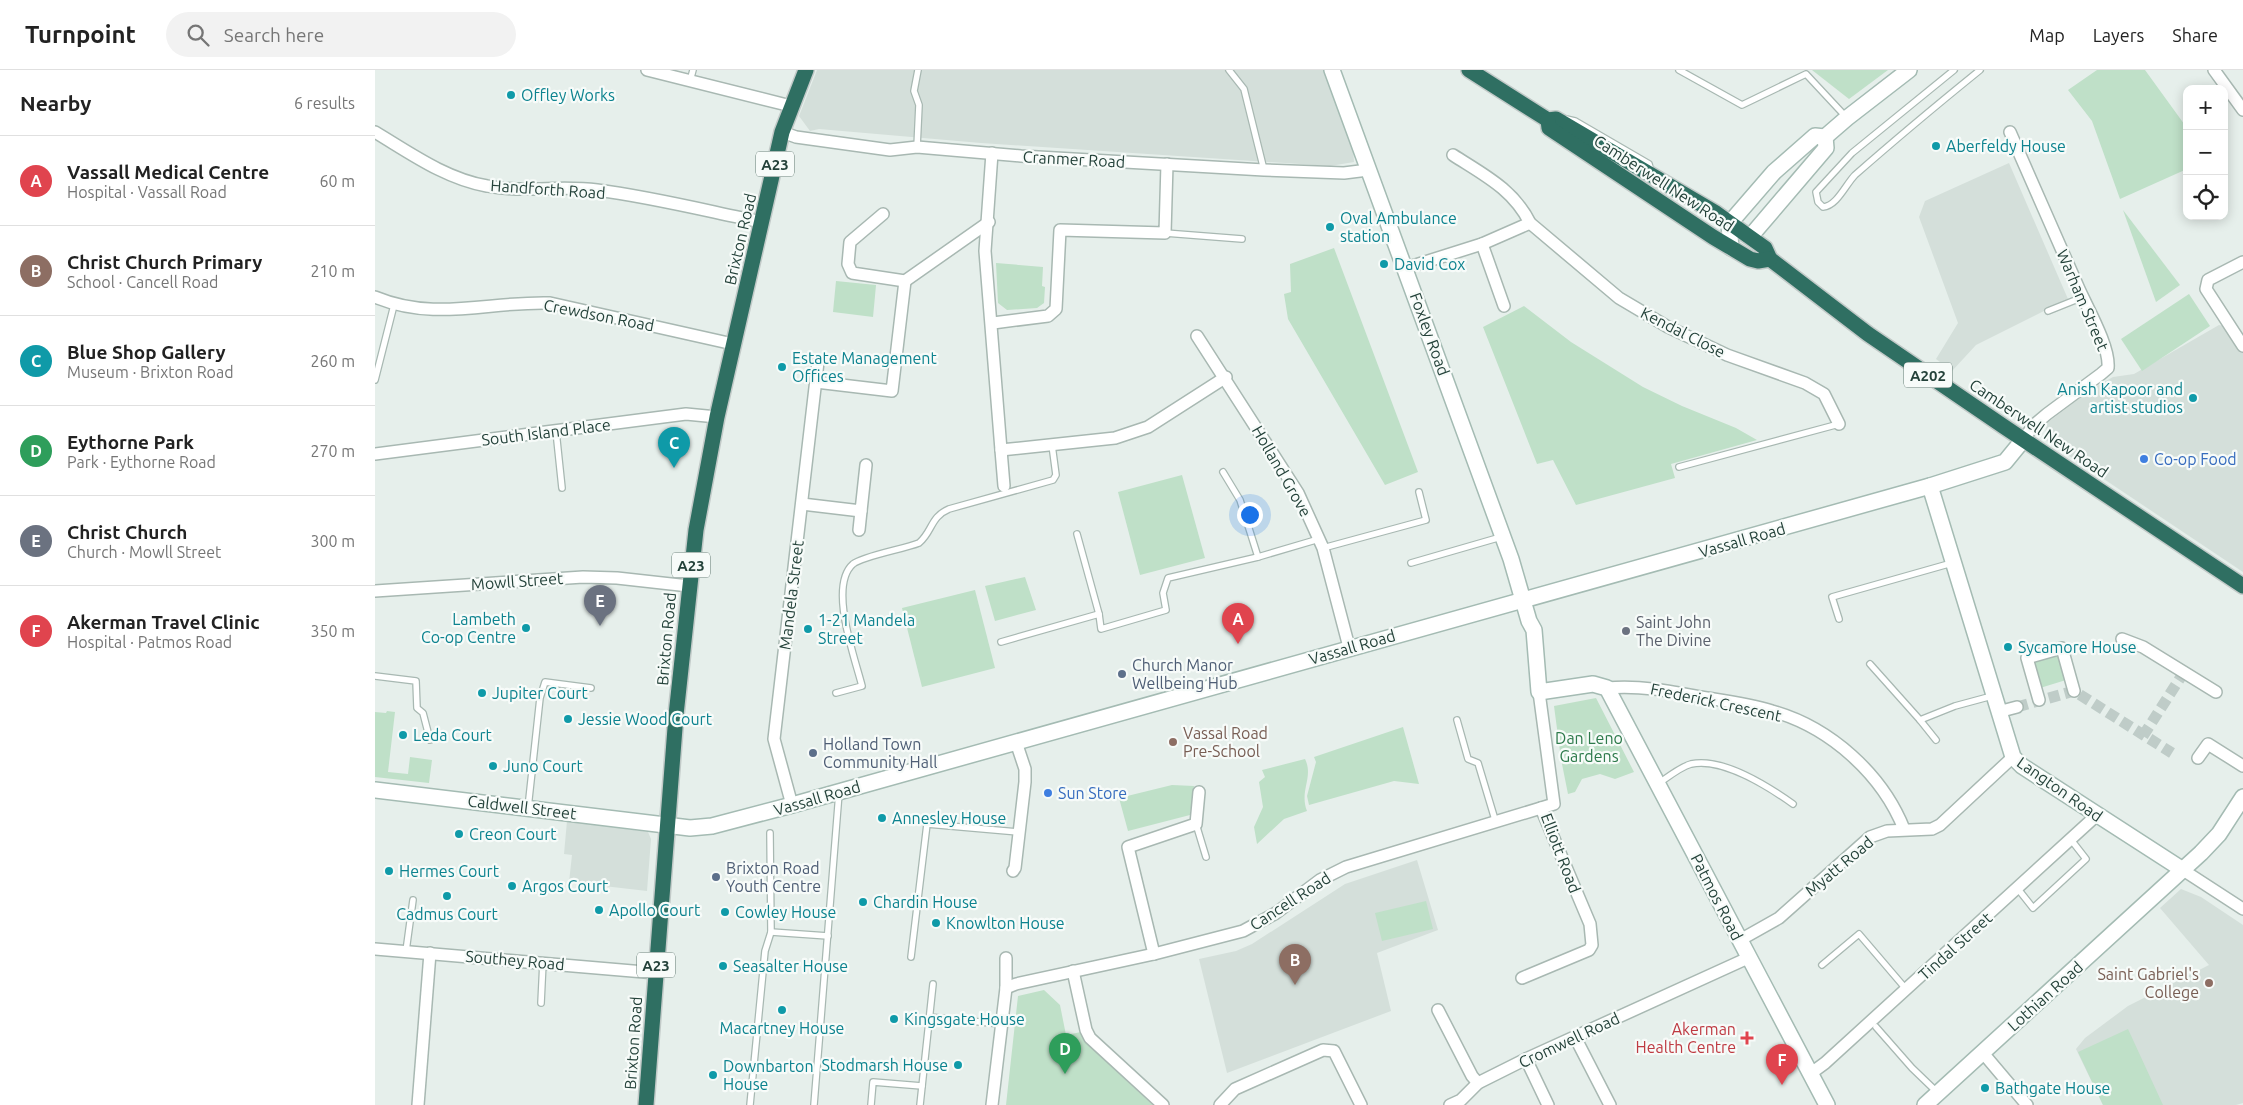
<!DOCTYPE html>
<meta charset="utf-8">
<style>
:root{--surface:#fff;--page:#f2f2f2;--text:#222;--muted:#767676;--line:#e0e0e0;--accent:#2563eb}
body{margin:0;font-family:Ubuntu,sans-serif;background:var(--page);color:var(--text)}
.controls{position:absolute;right:15px;top:15px;display:grid;overflow:hidden;border-radius:10px;box-shadow:0 2px 12px #0003}
.controls button{width:45px;height:45px;display:grid;place-items:center;padding:0;border:0;border-bottom:1px solid var(--line);background:var(--surface);color:var(--text);font:25px sans-serif}
.you{position:absolute;left:874px;top:444px;width:18px;height:18px;margin:-12px;border:4px solid #fff;border-radius:50%;background:#1a73e8;box-shadow:0 0 0 8px #1a73e833}
.badge{display:grid;place-items:center;width:32px;height:32px;border-radius:50%;background:var(--accent);color:#fff;font-size:16px;font-weight:700}
.pin{position:absolute;translate:-50% -41px;filter:drop-shadow(0 1px 2px #0008)}
.pin::after{content:'';position:absolute;top:26px;width:18px;height:15px;background:inherit;clip-path:polygon(0 0,100% 0,50% 100%)}
.list{margin:0;padding:0;list-style:none}
h2{display:flex;justify-content:space-between;align-items:center;height:65px;margin:0;padding:0 20px;font-size:21px}
h2 small{font-size:16px;font-weight:400;color:var(--muted)}
.list li{display:grid;grid-template-columns:32px 1fr auto;gap:15px;align-items:center;box-sizing:border-box;height:90px;padding:0 20px;border-top:1px solid var(--line)}
.list b{display:block;font-size:19px;white-space:nowrap}
.list p{margin:0;font-size:16px;white-space:nowrap;color:var(--muted)}
.list em{font-size:16px;font-style:normal;color:var(--muted)}
.icon{flex:none;width:28px;height:28px;fill:none;stroke:currentColor;stroke-width:2;stroke-linecap:round;stroke-linejoin:round}
.map{position:relative;flex:none;width:1868px;height:1035px;overflow:hidden}
header{display:flex;align-items:center;gap:30px;box-sizing:border-box;height:70px;padding:0 25px;background:var(--surface);border-bottom:1px solid var(--line)}
header strong{font-size:24px}
nav{display:flex;gap:28px;margin-inline-start:auto;font-size:18px}
.search{width:350px;height:45px;background:var(--page);display:flex;align-items:center;gap:12px;box-sizing:border-box;padding:0 18px;border-radius:28px;color:var(--muted);font-size:19px}
main{display:flex}
aside{flex:1;background:var(--surface)}
.map>svg:first-child{display:block}
.built{fill:#d4dfda}
.green{fill:#bfe0c8}
.lines{fill:none;stroke-linecap:round;stroke-linejoin:round}
.street-tunnel{stroke:#bfccc8;stroke-width:11;stroke-dasharray:11 5.5;stroke-linecap:butt}
.lane-casing{stroke:#a8b8b2;stroke-width:8}
.street-casing{stroke:#a8b8b2;stroke-width:14}
.secondary-casing{stroke:#a4bbb3;stroke-width:18}
.highway-casing{stroke:#c2cac8;stroke-width:18}
.lane{stroke:#fff;stroke-width:5.5}
.street{stroke:#fff;stroke-width:11}
.secondary{stroke:#fff;stroke-width:15}
.highway{stroke:#2f6f62;stroke-width:15}
.culture-dot{fill:#0f9aa8;stroke:#f7fbf9;stroke-width:2}
.shop-dot{fill:#3f7fe0;stroke:#f7fbf9;stroke-width:2}
.worship-dot{fill:#6b7280;stroke:#f7fbf9;stroke-width:2}
.service-dot{fill:#5c6f8a;stroke:#f7fbf9;stroke-width:2}
.education-dot{fill:#8d6e63;stroke:#f7fbf9;stroke-width:2}
.health-dot{fill:#e0444e;stroke:#f7fbf9;stroke-width:2}
.labels{text-anchor:middle;dominant-baseline:central;stroke-width:4.5;stroke-linejoin:round;paint-order:stroke}
.shield{fill:#f7fbf9;stroke:#637a73;stroke-width:1}
.shield-label{font-size:15px;font-weight:bold;fill:#24423a}
.culture-label{font-size:16px;fill:#0d838f;stroke:#f7fbf9;text-anchor:start}
.street-label{font-size:16px;fill:#24423a;stroke:#f7fbf9}
.shop-label{font-size:16px;fill:#366cbe;stroke:#f7fbf9;text-anchor:start}
.worship-label{font-size:16px;fill:#5b616d;stroke:#f7fbf9;text-anchor:start}
.service-label{font-size:16px;fill:#4e5e75;stroke:#f7fbf9;text-anchor:start}
.education-label{font-size:16px;fill:#785e54;stroke:#f7fbf9;text-anchor:start}
.park-label{font-size:16px;fill:#2d7a4b;stroke:#f7fbf9}
.health-label{font-size:16px;fill:#be3a42;stroke:#f7fbf9;text-anchor:end}
</style>
<header>
<strong>Turnpoint</strong>
<div class="search"><svg class="icon" aria-label="search" viewBox="0 0 24 24"><circle cx="10" cy="10" r="6"/><path d="M15 15l6 6"/></svg>Search here</div>
<nav><a>Map</a><a>Layers</a><a>Share</a></nav>
</header>
<main>
<aside>
<h2>Nearby<small>6 results</small></h2>
<ul class="list">
<li><span class="badge" style="background:#e0444e">A</span><div><b>Vassall Medical Centre</b><p>Hospital · Vassall Road</p></div><em>60 m</em></li>
<li><span class="badge" style="background:#8d6e63">B</span><div><b>Christ Church Primary</b><p>School · Cancell Road</p></div><em>210 m</em></li>
<li><span class="badge" style="background:#0f9aa8">C</span><div><b>Blue Shop Gallery</b><p>Museum · Brixton Road</p></div><em>260 m</em></li>
<li><span class="badge" style="background:#2e9e5b">D</span><div><b>Eythorne Park</b><p>Park · Eythorne Road</p></div><em>270 m</em></li>
<li><span class="badge" style="background:#6b7280">E</span><div><b>Christ Church</b><p>Church · Mowll Street</p></div><em>300 m</em></li>
<li><span class="badge" style="background:#e0444e">F</span><div><b>Akerman Travel Clinic</b><p>Hospital · Patmos Road</p></div><em>350 m</em></li>
</ul>
</aside>
<div class="map">
<svg width="1868" height="1035" viewBox="0 0 1868 1035">
<rect width="100%" height="100%" fill="#e6efeb"/>
<g class="built">
<path d="M442 0H949L978 78 979 92 955 96 606 73 444 59 435 61 424 46Z"/>
<path d="M1634 93 1693 229 1601 275 1577 301 1561 289 1583 253 1544 147 1550 131Z"/>
<path d="M1844 255 1853 257 1868 282V502L1669 369 1672 353 1717 319 1738 307 1759 304Z"/>
<path d="M192 751 273 762 276 769 272 821 194 812 197 785 189 784Z"/>
<path d="M1042 790 1063 860 1002 883 1016 941 852 1003 824 889 861 881 877 874 970 814Z"/>
<path d="M1806 819 1826 827 1868 855V1033L1861 1035H1728L1701 979 1710 968 1753 936 1834 895 1785 838Z"/>
</g>
<g class="green">
<path d="M1437 0H1513L1474 29Z"/>
<path d="M1722 0H1770L1812 58V99L1745 129 1717 51 1693 20Z"/>
<path d="M1748 140 1805 215 1781 232Z"/>
<path d="M959 178 1043 402 1010 415 913 249 909 224 916 222 915 194Z"/>
<path d="M621 193 668 197 667 216 670 217 669 233 662 238 632 240 623 233Z"/>
<path d="M461 211 501 215 498 247 458 242Z"/>
<path d="M1814 224 1835 256 1767 301 1746 269Z"/>
<path d="M1149 236 1196 272 1268 317 1307 336 1361 358 1382 370 1296 394 1300 408 1201 435 1178 390 1162 394 1108 257Z"/>
<path d="M807 405 830 488 765 505 743 422Z"/>
<path d="M650 507 661 540 620 551 610 516Z"/>
<path d="M600 520 620 598 547 617 527 538Z"/>
<path d="M1684 584 1691 610 1665 618 1657 591Z"/>
<path d="M1221 628 1259 702 1240 709 1225 704 1207 709 1200 722 1193 724 1186 689 1179 636Z"/>
<path d="M12 641 20 642 13 702 33 704 35 687 57 690 54 713 0 707V642L11 643Z"/>
<path d="M1028 657 1044 714 1019 711 934 735 932 726 941 692 939 687Z"/>
<path d="M930 689C939 707 924 721 932 741L909 749 882 774 879 757 888 737 884 712 890 707 887 700Z"/>
<path d="M797 715 819 716 815 745 753 761 744 728Z"/>
<path d="M1051 831 1058 859 1007 871 1000 843Z"/>
<path d="M669 920 685 935 691 965 706 962 712 974 778 1035H631L643 926Z"/>
<path d="M1753 959 1788 1035H1728L1703 982Z"/>
</g>
<g class="lines">
<g class="street-tunnel">
<path d="M1642 637 1699 621 1797 683"/>
<path d="M1768 666 1809 602"/>
</g>
<defs>
<g id="lane">
<path d="M854 0 869 19 889 100"/>
<path d="M1304 0 1367 35 1431 4 1472 48"/>
<path d="M1579 0 1477 83 1441 122 1443 132 1448 137C1462 136 1471 114 1480 105 1521 69 1563 34 1605 0"/>
<path d="M315 11 318 0"/>
<path d="M1191 49 1200 51 1274 94 1276 102"/>
<path d="M542 77 544 35 539 21 543 0"/>
<path d="M790 163 867 169"/>
<path d="M1673 241 1708 227"/>
<path d="M0 310 19 235"/>
<path d="M181 361 187 418"/>
<path d="M1304 397 1464 354"/>
<path d="M848 402 865 430 883 487"/>
<path d="M702 464 724 544"/>
<path d="M948 478 1051 450 1044 422"/>
<path d="M1036 493 1126 467"/>
<path d="M1464 549 1457 527 1577 493"/>
<path d="M626 572 724 544 726 559 791 540 788 523 793 508 883 487 944 469"/>
<path d="M1495 594 1545 650 1580 636 1617 626"/>
<path d="M0 606 41 611 42 638 48 643 55 670"/>
<path d="M461 623 487 616C480 588 453 516 478 494 488 486 529 479 544 473 558 461 555 447 574 439L678 410 681 405 677 375"/>
<path d="M1082 650 1093 689 1103 693 1121 753"/>
<path d="M1545 650 1561 670"/>
<path d="M1283 714C1293 707 1305 697 1316 694 1347 687 1394 717 1418 734"/>
<path d="M153 738 165 628 170 612 216 618"/>
<path d="M821 754 831 787"/>
<path d="M1643 819 1658 838 1711 789 1697 771"/>
<path d="M396 862 453 866"/>
<path d="M31 881 38 830"/>
<path d="M536 887 552 754 644 762"/>
<path d="M1447 895 1484 864 1531 919"/>
<path d="M166 933 168 892"/>
<path d="M554 947 626 954"/>
<path d="M1501 957 1537 998 1563 1023"/>
<path d="M375 1035 390 881 396 862 395 763"/>
<path d="M439 1035 464 723"/>
<path d="M496 1035 498 1012 547 1016"/>
<path d="M545 1035 558 914"/>
</g>
<g id="street">
<path d="M272 0 416 36"/>
<path d="M1839 0 1868 40"/>
<path d="M0 62C35 83 71 109 112 116 148 123 186 115 222 120 277 127 332 141 386 152"/>
<path d="M407 62 421 67 515 80 542 77 646 86 889 100 969 103 993 100"/>
<path d="M1635 62C1658 114 1681 167 1704 219 1713 239 1735 277 1733 298L1726 304 1672 344 1659 355 1648 370"/>
<path d="M617 83 610 181 626 380 740 368 773 357 851 307"/>
<path d="M1078 85C1109 105 1138 119 1155 153L1244 228 1293 257 1352 285 1430 313 1449 324 1464 354"/>
<path d="M508 144 475 172 473 194 477 203 530 211 614 152"/>
<path d="M1107 174 1129 236"/>
<path d="M1868 192 1833 210 1831 219 1868 276"/>
<path d="M1031 198 1107 174 1155 153"/>
<path d="M0 227C60 252 114 231 175 233L358 274"/>
<path d="M618 253 673 246 681 239 685 160 790 163 792 94"/>
<path d="M822 266 923 423 948 478 974 577"/>
<path d="M441 312 517 321 530 211"/>
<path d="M626 380 629 416"/>
<path d="M0 384 311 344 342 347"/>
<path d="M427 434 486 441 491 395"/>
<path d="M484 460 486 441"/>
<path d="M0 521 208 507 242 508 314 516"/>
<path d="M1747 569 1768 577 1841 622"/>
<path d="M1232 618C1264 615 1295 621 1326 627 1350 631 1374 634 1397 641 1455 657 1507 704 1529 759"/>
<path d="M1664 630 1652 588 1687 578 1699 621"/>
<path d="M1623 642 1642 637"/>
<path d="M1823 688 1833 674 1868 696"/>
<path d="M417 735 399 669 443 292"/>
<path d="M1808 800 1868 839"/>
<path d="M638 801 640 798 650 712V699L641 672"/>
<path d="M1365 870 1404 848 1495 767 1512 761 1557 759 1565 755 1638 687"/>
<path d="M0 879 281 903"/>
<path d="M779 884 753 777 821 754 824 722"/>
<path d="M698 901 711 960 715 968 788 1035"/>
<path d="M1147 908 1214 880 1217 875 1215 854 1166 738 1179 734 1164 622"/>
<path d="M631 918 641 914 779 884 868 861 901 843 945 810 971 797 1166 738"/>
<path d="M1063 940 1097 1006 1103 1013"/>
<path d="M1200 967 1235 1035"/>
<path d="M1608 983 1652 1035"/>
<path d="M1151 989 1173 1035"/>
<path d="M1435 1004 1450 993 1722 745"/>
<path d="M43 1035 55 883"/>
<path d="M617 1035 631 918V888"/>
<path d="M845 1035 860 1019 948 980 959 981 986 1035"/>
<path d="M1075 1035 1086 1030 1103 1013 1151 989 1373 888"/>
</g>
<g id="secondary">
<path d="M957 0 1136 489 1154 551 1159 560 1164 622 1218 614 1232 618 1452 1035"/>
<path d="M1375 167 1451 78 1450 67"/>
<path d="M1356 178 1354 154 1399 102 1440 66 1450 67 1472 48 1534 0"/>
<path d="M1555 416 1638 687 1647 696 1808 800"/>
<path d="M0 720 315 758 337 756 417 735 1555 416 1630 392 1648 370"/>
<path d="M1550 1035 1826 783 1844 764 1868 727"/>
</g>
<g id="highway">
<path d="M1094 0 1173 50 1181 49 1341 143 1390 178 1395 189 1493 264 1628 356 1868 516"/>
<path d="M1173 50 1174 58 1338 167 1375 189 1383 191 1395 189"/>
<path d="M271 1035 301 645 321 460 342 347 407 62 431 0"/>
</g>
</defs>
<use href="#lane" class="lane-casing"/>
<use href="#street" class="street-casing"/>
<use href="#secondary" class="secondary-casing"/>
<use href="#highway" class="highway-casing"/>
<use href="#lane" class="lane"/>
<use href="#street" class="street"/>
<use href="#secondary" class="secondary"/>
<use href="#highway" class="highway"/>
</g>
<g class="culture-dot">
<circle cx="136" cy="25" r="5"/>
<circle cx="1561" cy="76" r="5"/>
<circle cx="955" cy="157" r="5"/>
<circle cx="1009" cy="194" r="5"/>
<circle cx="407" cy="297" r="5"/>
<circle cx="1818" cy="328" r="5"/>
<circle cx="151" cy="558" r="5"/>
<circle cx="433" cy="559" r="5"/>
<circle cx="1633" cy="577" r="5"/>
<circle cx="107" cy="623" r="5"/>
<circle cx="193" cy="649" r="5"/>
<circle cx="28" cy="665" r="5"/>
<circle cx="118" cy="696" r="5"/>
<circle cx="507" cy="748" r="5"/>
<circle cx="84" cy="764" r="5"/>
<circle cx="14" cy="801" r="5"/>
<circle cx="137" cy="816" r="5"/>
<circle cx="72" cy="826" r="5"/>
<circle cx="488" cy="832" r="5"/>
<circle cx="224" cy="840" r="5"/>
<circle cx="350" cy="842" r="5"/>
<circle cx="561" cy="853" r="5"/>
<circle cx="348" cy="896" r="5"/>
<circle cx="407" cy="940" r="5"/>
<circle cx="519" cy="949" r="5"/>
<circle cx="583" cy="995" r="5"/>
<circle cx="338" cy="1005" r="5"/>
<circle cx="1610" cy="1018" r="5"/>
</g>
<g class="shop-dot">
<circle cx="1769" cy="389" r="5"/>
<circle cx="673" cy="723" r="5"/>
</g>
<circle class="worship-dot" cx="1251" cy="561" r="5"/>
<g class="service-dot">
<circle cx="747" cy="604" r="5"/>
<circle cx="438" cy="683" r="5"/>
<circle cx="341" cy="807" r="5"/>
</g>
<g class="education-dot">
<circle cx="798" cy="672" r="5"/>
<circle cx="1834" cy="913" r="5"/>
</g>
<path class="health-dot" d="M1369.5 960.5h5v5h5v5h-5v5h-5v-5h-5v-5h5z"/>
<g class="labels">
<g class="shield">
<rect x="381" y="81.5" width="38" height="25" rx="4"/>
<rect x="1529" y="292.5" width="48" height="25" rx="4"/>
<rect x="297" y="482.5" width="38" height="25" rx="4"/>
<rect x="262" y="882.5" width="38" height="25" rx="4"/>
</g>
<g class="shield-label">
<text x="400" y="94">A23</text>
<text x="1553" y="305">A202</text>
<text x="316" y="495">A23</text>
<text x="281" y="895">A23</text>
</g>
<g class="culture-label">
<text x="146" y="25">Offley Works</text>
<text x="1571" y="76">Aberfeldy House</text>
<text x="965" y="148">Oval Ambulance<tspan x="965" dy="18">station</tspan></text>
<text x="1019" y="194">David Cox</text>
<text x="417" y="288">Estate Management<tspan x="417" dy="18">Offices</tspan></text>
<text x="1808" y="319" text-anchor="end">Anish Kapoor and<tspan x="1808" dy="18">artist studios</tspan></text>
<text x="141" y="549" text-anchor="end">Lambeth<tspan x="141" dy="18">Co-op Centre</tspan></text>
<text x="443" y="550">1-21 Mandela<tspan x="443" dy="18">Street</tspan></text>
<text x="1643" y="577">Sycamore House</text>
<text x="117" y="623">Jupiter Court</text>
<text x="203" y="649">Jessie Wood Court</text>
<text x="38" y="665">Leda Court</text>
<text x="128" y="696">Juno Court</text>
<text x="517" y="748">Annesley House</text>
<text x="94" y="764">Creon Court</text>
<text x="24" y="801">Hermes Court</text>
<text x="147" y="816">Argos Court</text>
<text x="498" y="832">Chardin House</text>
<text x="234" y="840">Apollo Court</text>
<text x="360" y="842">Cowley House</text>
<text x="72" y="844" text-anchor="middle">Cadmus Court</text>
<text x="571" y="853">Knowlton House</text>
<text x="358" y="896">Seasalter House</text>
<text x="529" y="949">Kingsgate House</text>
<text x="407" y="958" text-anchor="middle">Macartney House</text>
<text x="573" y="995" text-anchor="end">Stodmarsh House</text>
<text x="348" y="996">Downbarton<tspan x="348" dy="18">House</tspan></text>
<text x="1620" y="1018">Bathgate House</text>
</g>
<g class="street-label">
<text transform="translate(699 89) rotate(3)">Cranmer Road</text>
<text transform="translate(1289 113) rotate(33)">Camberwell New Road</text>
<text transform="translate(173 119) rotate(4)">Handforth Road</text>
<text transform="translate(365 169) rotate(-77)">Brixton Road</text>
<text transform="translate(1708 230) rotate(67)">Warham Street</text>
<text transform="translate(224 245) rotate(11)">Crewdson Road</text>
<text transform="translate(1308 262) rotate(27)">Kendal Close</text>
<text transform="translate(1055 264) rotate(70)">Foxley Road</text>
<text transform="translate(1664 358) rotate(34)">Camberwell New Road</text>
<text transform="translate(171 362) rotate(-7)">South Island Place</text>
<text transform="translate(907 401) rotate(60)">Holland Grove</text>
<text transform="translate(1367 470) rotate(-16)">Vassall Road</text>
<text transform="translate(142 511) rotate(-4)">Mowll Street</text>
<text transform="translate(416 525) rotate(-83)">Mandela Street</text>
<text transform="translate(291 569) rotate(-85)">Brixton Road</text>
<text transform="translate(977 577) rotate(-16)">Vassall Road</text>
<text transform="translate(1341 632) rotate(12)">Frederick Crescent</text>
<text transform="translate(1685 719) rotate(35)">Langton Road</text>
<text transform="translate(442 728) rotate(-16)">Vassall Road</text>
<text transform="translate(147 737) rotate(7)">Caldwell Street</text>
<text transform="translate(1186 783) rotate(69)">Elliott Road</text>
<text transform="translate(1464 796) rotate(-40)">Myatt Road</text>
<text transform="translate(1342 827) rotate(63)">Patmos Road</text>
<text transform="translate(915 831) rotate(-33)">Cancell Road</text>
<text transform="translate(1580 876) rotate(-42)">Tindal Street</text>
<text transform="translate(140 890) rotate(5)">Southey Road</text>
<text transform="translate(1670 926) rotate(-42)">Lothian Road</text>
<text transform="translate(1194 970) rotate(-25)">Cromwell Road</text>
<text transform="translate(258 973) rotate(-86)">Brixton Road</text>
</g>
<g class="shop-label">
<text x="1779" y="389">Co-op Food</text>
<text x="683" y="723">Sun Store</text>
</g>
<g class="worship-label">
<text x="1261" y="552">Saint John<tspan x="1261" dy="18">The Divine</tspan></text>
</g>
<g class="service-label">
<text x="757" y="595">Church Manor<tspan x="757" dy="18">Wellbeing Hub</tspan></text>
<text x="448" y="674">Holland Town<tspan x="448" dy="18">Community Hall</tspan></text>
<text x="351" y="798">Brixton Road<tspan x="351" dy="18">Youth Centre</tspan></text>
</g>
<g class="education-label">
<text x="808" y="663">Vassal Road<tspan x="808" dy="18">Pre-School</tspan></text>
<text x="1824" y="904" text-anchor="end">Saint Gabriel's<tspan x="1824" dy="18">College</tspan></text>
</g>
<g class="park-label">
<text x="1214" y="668">Dan Leno<tspan x="1214" dy="18">Gardens</tspan></text>
</g>
<g class="health-label">
<text x="1361" y="959">Akerman<tspan x="1361" dy="18">Health Centre</tspan></text>
</g>
</g>
</svg>
<div class="controls">
<button>+</button>
<button>−</button>
<button><svg class="icon" aria-label="locate" viewBox="0 0 24 24"><circle cx="12" cy="12" r="6"/><path d="M12 2v4M12 18v4M2 12h4M18 12h4"/></svg></button>
</div>
<div class="you"></div>
<div class="pin badge" style="left:863px;top:574px;background:#e0444e">A</div>
<div class="pin badge" style="left:920px;top:915px;background:#8d6e63">B</div>
<div class="pin badge" style="left:299px;top:398px;background:#0f9aa8">C</div>
<div class="pin badge" style="left:690px;top:1004px;background:#2e9e5b">D</div>
<div class="pin badge" style="left:225px;top:556px;background:#6b7280">E</div>
<div class="pin badge" style="left:1407px;top:1015px;background:#e0444e">F</div>
</div>
</main>
